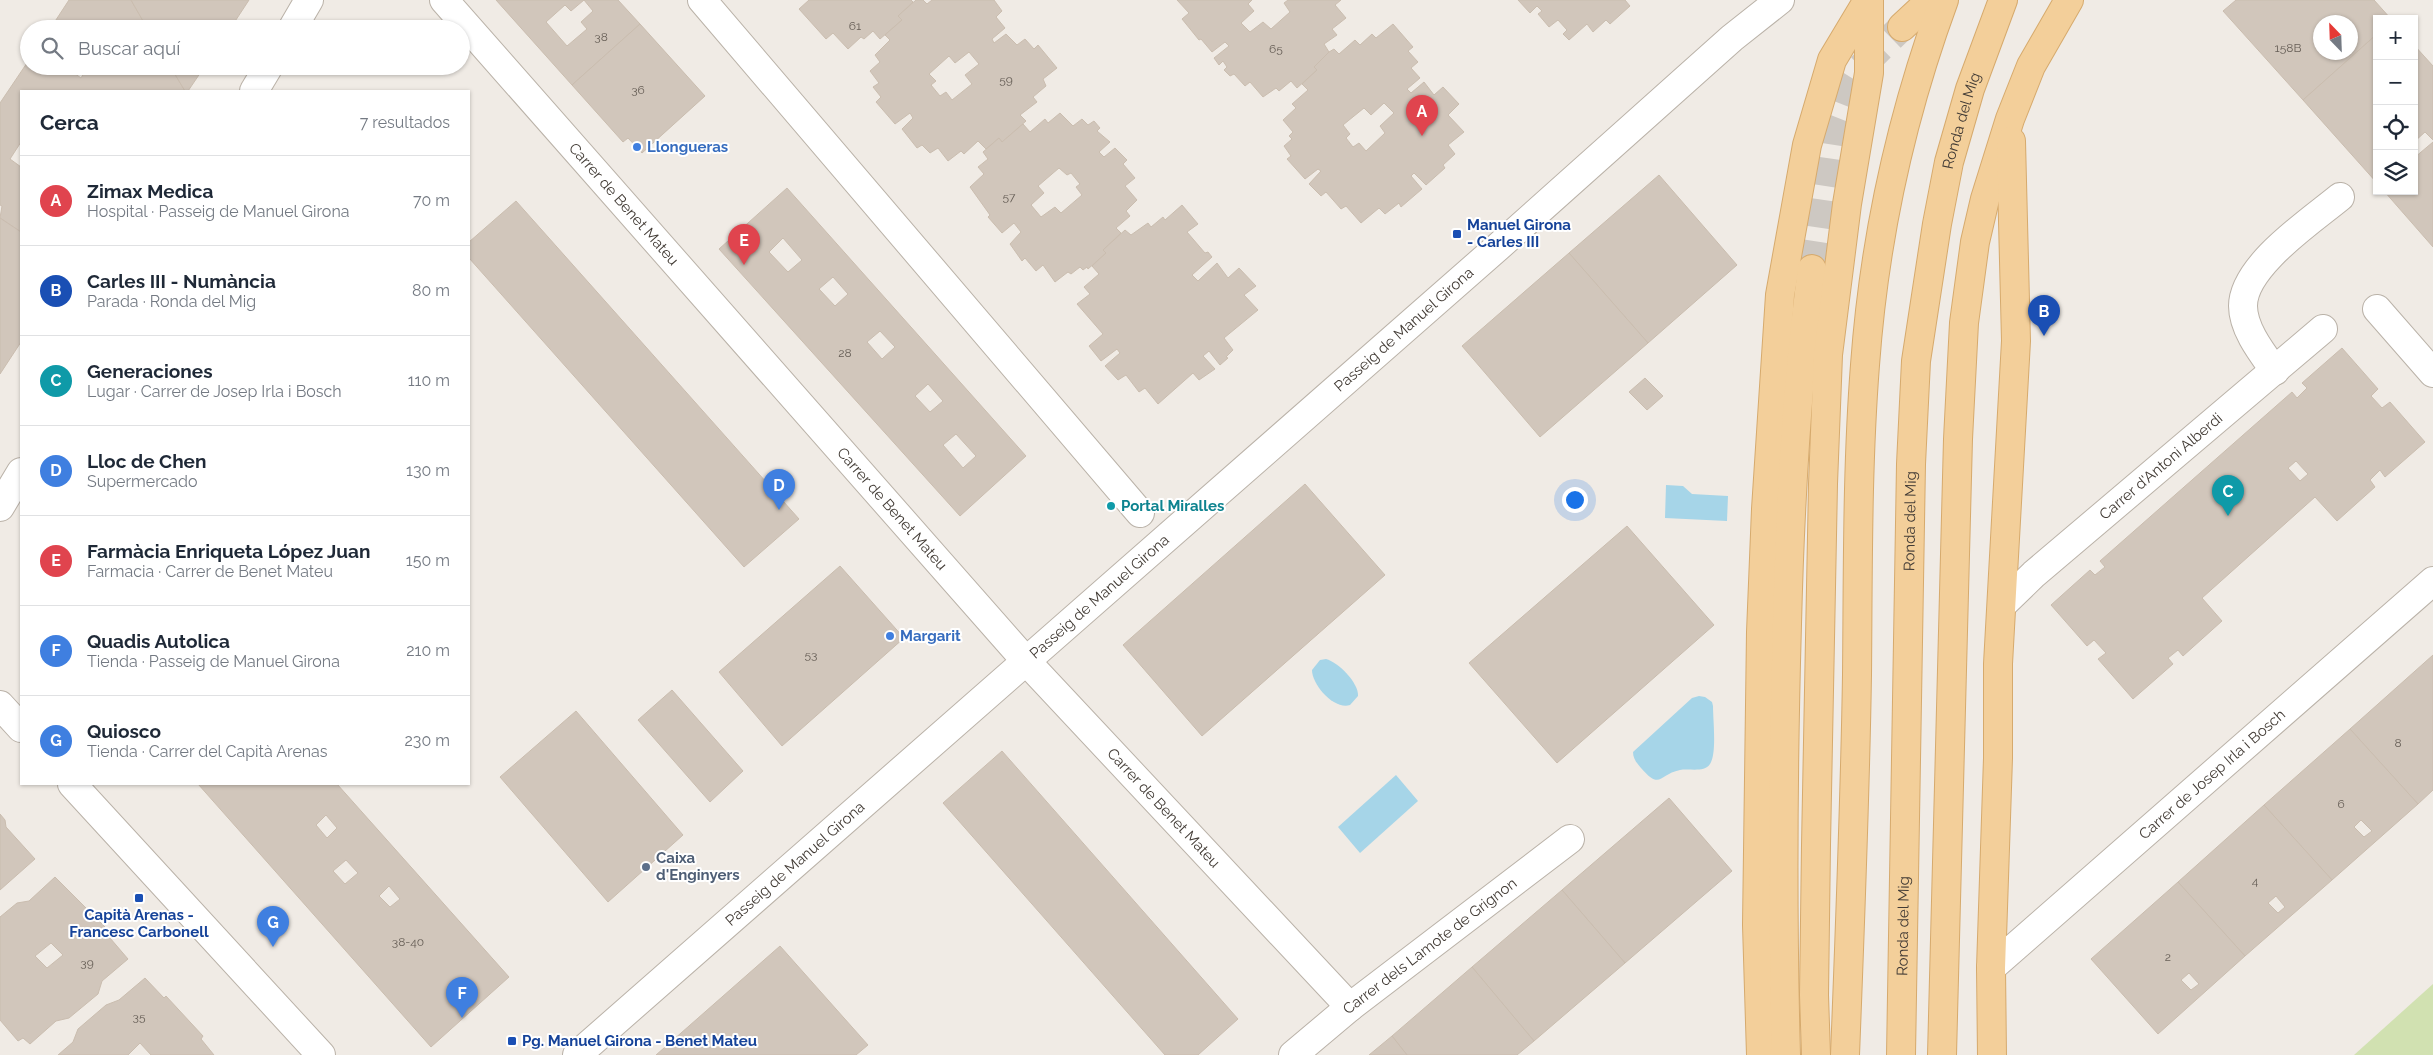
<!DOCTYPE html>
<html lang="es">
<meta charset="utf-8">
<style>
:root{--surface:#fff;--page:#f2f2f3;--text:#1f2937;--muted:#747a83;--line:#e0e1e3;--accent:#e32e28}
body{margin:0;font-family:Raleway,sans-serif;background:var(--page);color:var(--text)}
.controls{position:absolute;right:15px;top:15px;display:grid;overflow:hidden;border-radius:0px;box-shadow:0 1px 4px #0004}
.controls button{width:45px;height:45px;display:grid;place-items:center;padding:0;border:0;border-bottom:1px solid var(--line);background:var(--surface);color:var(--text);font:25px sans-serif}
.compass{position:absolute;left:2313px;top:15px;width:45px;height:45px;border-radius:50%;background:var(--surface);box-shadow:0 1px 4px #0004;rotate:337deg}
.you{position:absolute;left:1574px;top:499px;width:18px;height:18px;margin:-12px;border:4px solid #fff;border-radius:50%;background:#1a73e8;box-shadow:0 0 0 8px #1a73e833}
.badge{display:grid;place-items:center;width:32px;height:32px;border-radius:50%;background:var(--accent);color:#fff;font-size:16px;font-weight:700}
.pin{position:absolute;translate:-50% -41px;filter:drop-shadow(0 1px 2px #0008)}
.pin::after{content:'';position:absolute;top:26px;width:18px;height:15px;background:inherit;clip-path:polygon(0 0,100% 0,50% 100%)}
.list{margin:0;padding:0;list-style:none}
h2{display:flex;justify-content:space-between;align-items:center;height:65px;margin:0;padding:0 20px;font-size:21px}
h2 small{font-size:16px;font-weight:400;color:var(--muted)}
.list li{display:grid;grid-template-columns:32px 1fr auto;gap:15px;align-items:center;box-sizing:border-box;height:90px;padding:0 20px;border-top:1px solid var(--line)}
.list b{display:block;font-size:19px;white-space:nowrap}
.list p{margin:0;font-size:16px;white-space:nowrap;color:var(--muted)}
.list em{font-size:16px;font-style:normal;color:var(--muted)}
.icon{flex:none;width:28px;height:28px;fill:none;stroke:currentColor;stroke-width:2;stroke-linecap:round;stroke-linejoin:round}
.map{position:relative;flex:none;width:2433px;height:1055px;overflow:hidden}
.search{position:absolute;background:var(--surface);box-shadow:0 1px 4px #0004;left:20px;top:20px;width:450px;height:55px;display:flex;align-items:center;gap:12px;box-sizing:border-box;padding:0 18px;border-radius:28px;color:var(--muted);font-size:19px}
.panel{position:absolute;background:var(--surface);box-shadow:0 1px 4px #0004;left:20px;top:90px;width:450px;height:695px;border-radius:0px}
.map>svg:first-child{display:block}
.green{fill:#d1e1b1}
.water{fill:#a6d5e8}
.building{fill:#d1c6bb;stroke:#cabdaf;fill-rule:evenodd}
.lines{fill:none;stroke-linecap:round;stroke-linejoin:round}
.major-tunnel{stroke:#cdc8c2;stroke-width:28;stroke-dasharray:28 14;stroke-linecap:butt}
.minor-casing{stroke:#bab2a8;stroke-width:30}
.major-casing{stroke:#d6aa6d;stroke-width:30}
.minor{stroke:#fff;stroke-width:28}
.major{stroke:#f3cf9a;stroke-width:28}
.shop-dot{fill:#3f7fe0;stroke:#fff;stroke-width:2}
.transit-dot{fill:#1a4fb4;stroke:#fff;stroke-width:2}
.culture-dot{fill:#0f9aa8;stroke:#fff;stroke-width:2}
.service-dot{fill:#5c6f8a;stroke:#fff;stroke-width:2}
.labels{text-anchor:middle;dominant-baseline:central;stroke-width:4;stroke-linejoin:round;paint-order:stroke}
.number-label{font-size:12px;fill:#665e56}
.street-label{font-size:15px;fill:#423b35;stroke:#fff}
.shop-label{font-size:15px;font-weight:bold;fill:#366cbe;stroke:#fff;text-anchor:start}
.transit-label{font-size:15px;font-weight:bold;fill:#164399;stroke:#fff;text-anchor:start}
.culture-label{font-size:15px;font-weight:bold;fill:#0d838f;stroke:#fff;text-anchor:start}
.service-label{font-size:15px;font-weight:bold;fill:#4e5e75;stroke:#fff;text-anchor:start}
</style>
<div class="map">
<svg width="2433" height="1055" viewBox="0 0 2433 1055">
<rect width="100%" height="100%" fill="#f0ebe5"/>
<path class="green" d="M2433 984V1055H2354Z"/>
<g class="water">
<path d="M1666 485 1683 486 1692 494 1728 496 1727 521 1665 518Z"/>
<path d="M1326 659C1338 662 1359 683 1358 696L1350 705C1334 710 1312 685 1312 670L1320 660Z"/>
<path d="M1699 696 1705 697 1712 702 1713 706C1713 720 1717 754 1710 764 1704 773 1689 768 1680 770 1659 774 1661 791 1641 768 1637 763 1633 759 1633 752L1692 698Z"/>
<path d="M1396 775 1418 801 1360 853 1338 827Z"/>
</g>
<g class="building">
<path d="M69 0H131L148 29H50Z"/>
<path d="M131 0H249L230 29H154L149 25 147 28Z"/>
<path d="M496 0H618L640 24 572 85ZM584 0 593 11 581 22 587 29 567 46 546 22 565 5 571 11Z"/>
<path d="M809 0H911L913 2 898 16 902 20 880 39 873 31 864 39 861 37 848 49 833 33 826 39 799 9Z"/>
<path d="M916 0H923L927 4 932 0H994L1002 11 996 17 1005 28 992 39 994 43 1006 34 1017 45 1025 39 1034 49 1038 45 1057 68 1043 79 1046 86 1033 97 1037 102 1020 115 1026 121 1002 142 999 138 986 149 978 141 964 154 961 151 948 161 938 148 930 153 922 145 917 148 902 129 913 118 910 113 895 124 876 102 881 97 873 87 879 83 870 71 880 62 875 55 890 40 885 35 902 20 898 16ZM969 52 979 64 965 75 972 84 952 100 946 92 940 96 931 85 936 81 929 74 949 56 955 63Z"/>
<path d="M1177 0H1252L1248 4 1254 11 1241 23 1250 32 1263 22 1271 29 1290 12 1284 3 1288 0H1341L1335 5 1346 18 1332 29 1337 35 1324 44 1329 52 1314 67 1317 70 1297 88 1291 81 1279 91 1276 88 1263 97 1250 82 1245 86 1234 74 1230 76 1224 70 1227 67 1223 61 1219 65 1214 58 1229 46 1225 42 1212 52 1201 39 1199 40 1182 19 1189 13Z"/>
<path d="M1518 0H1625L1630 6 1610 24 1606 20 1593 32 1587 24 1569 40 1563 34 1567 30 1558 20 1549 27 1538 14 1542 11 1537 6 1530 13Z"/>
<path d="M2236 0H2374L2391 19H2377V34L2303 100 2223 11ZM2320 22H2350V52H2320Z"/>
<path d="M640 24 705 96 642 153 628 138 623 142 572 85Z"/>
<path d="M1393 24 1413 47 1408 51 1418 62 1411 68 1420 78 1407 89 1411 93 1424 82 1434 95 1443 87 1459 104 1448 115 1464 132 1448 145 1455 154 1443 165 1445 168 1426 185 1414 173 1411 176 1422 189 1401 207 1399 203 1385 214 1379 208 1361 223 1346 206 1341 209 1326 192 1321 196 1309 184 1321 171 1318 169 1305 179 1287 159 1291 156 1284 146 1292 139 1289 136 1293 132 1283 120 1296 108 1292 104 1308 90 1302 84 1317 70 1314 67 1329 52 1334 49 1339 54 1355 40 1360 45 1372 34 1376 38ZM1384 103 1394 113 1380 126 1385 133 1366 151 1359 143 1353 147 1346 138 1350 134 1343 125 1364 108 1371 115Z"/>
<path d="M2377 34V183L2303 100Z"/>
<path d="M2414 45 2433 66V140L2425 132 2414 142Z"/>
<path d="M29 60V66H72L70 70 81 78 88 66H170L185 91H21V142L10 159 21 167V232L0 218 2 206 0 205V103Z"/>
<path d="M170 66H205L188 91H185Z"/>
<path d="M1060 113 1073 126 1082 119 1088 125 1094 121 1100 128 1097 131 1110 142 1099 152 1104 157 1115 148 1127 160 1123 164 1135 178 1125 186 1137 200 1126 211 1130 216 1116 228 1121 233 1103 250 1106 253 1088 269 1087 267 1083 270 1080 267 1071 274 1068 272 1055 282 1043 265 1036 271 1025 258 1022 261 1010 244 1021 232 1014 223 1002 233 988 217 990 215 970 187 984 174 978 167 988 159 983 152 999 138 1002 142 1023 124 1030 132 1045 119 1048 123ZM1059 168 1067 175 1071 173 1080 184 1076 187 1082 195 1061 213 1055 207 1041 217 1031 205 1044 193 1038 186Z"/>
<path d="M2433 142V247L2384 191H2414V158Z"/>
<path d="M1659 175 1737 265 1648 343 1569 253Z"/>
<path d="M787 188 1026 456 960 516 719 249ZM783 238 802 260 788 272 769 252ZM833 277 848 294 835 306 819 289ZM880 331 895 347 882 359 867 342ZM928 384 943 401 930 412 915 396ZM956 434 976 456 963 468 943 445Z"/>
<path d="M516 201 799 519 744 567 469 258V242Z"/>
<path d="M1182 205 1198 224 1187 232 1205 253 1208 252 1212 257 1192 275 1198 281 1217 263 1228 278 1239 268 1256 286 1244 295 1258 310 1224 338 1233 350 1226 357 1228 358 1220 365 1209 351 1203 356 1215 369 1199 380 1193 373 1158 404 1145 388 1139 392 1126 375 1118 380 1105 366 1120 353 1117 349 1101 361 1089 346 1103 334 1077 304 1090 294 1084 287 1099 274 1092 266 1106 253 1103 250 1125 230 1131 235 1148 223 1151 227 1163 217 1165 220Z"/>
<path d="M0 218 21 232V342L0 374Z"/>
<path d="M1569 253 1648 343 1540 437 1462 346Z"/>
<path d="M2342 348 2378 389 2371 396 2382 408 2390 402 2425 442 2385 477 2380 470 2370 480 2375 487 2337 521 2315 497 2202 598 2222 621 2183 656 2178 650 2168 658 2173 664 2133 699 2098 659 2106 653 2094 640 2087 646 2051 605 2090 570 2095 575 2105 567 2100 561 2292 392 2297 398 2307 388 2302 383ZM2296 461 2308 474 2300 481 2288 468Z"/>
<path d="M1645 378 1663 396 1647 410 1629 392Z"/>
<path d="M1305 484 1385 575 1202 736 1123 645Z"/>
<path d="M1627 526 1714 625 1557 763 1469 663Z"/>
<path d="M840 566 904 638 782 746 719 672Z"/>
<path d="M2433 655V790L2418 804 2350 729Z"/>
<path d="M672 690 743 771 710 802 638 720Z"/>
<path d="M576 711 683 835 608 902 500 777Z"/>
<path d="M2350 729 2418 804 2332 880 2264 805ZM2361 820 2372 831 2364 837 2354 827Z"/>
<path d="M1002 751 1238 1019 1198 1055H1165L943 803Z"/>
<path d="M198 784H337L509 977 431 1047ZM326 815 337 828 327 838 316 825ZM346 860 358 873 345 884 333 871ZM389 886 400 899 390 907 379 896Z"/>
<path d="M1669 798 1732 871 1625 963 1562 890Z"/>
<path d="M2264 805 2332 880 2245 956 2178 882ZM2276 896 2285 907 2278 913 2268 903Z"/>
<path d="M0 814 5 820 6 827 35 859 0 890Z"/>
<path d="M55 877 113 935 110 938 128 959 102 981 98 994 69 1018 56 1021 30 1044 23 1038 18 1041 0 1020V917L17 903 29 901ZM51 943 63 955 47 968 35 956Z"/>
<path d="M2178 882 2245 956 2158 1034 2091 959ZM2189 973 2199 984 2191 990 2181 980Z"/>
<path d="M1562 890 1625 963 1534 1041 1472 967Z"/>
<path d="M780 946 868 1045 856 1055H656Z"/>
<path d="M1472 967 1534 1041 1517 1055H1407L1392 1036Z"/>
<path d="M145 978 164 998 166 996 203 1036 201 1039 214 1055H151L140 1043 128 1055H58L73 1042 78 1029 106 1005 119 1000Z"/>
<path d="M1392 1036 1407 1055H1369Z"/>
</g>
<g class="lines">
<path class="major-tunnel" d="M1812 269 1834 122 1847 89 1860 68 1902 27"/>
<defs>
<g id="minor">
<path id="s1" d="M444 0 1026 661 1350 1007"/>
<path d="M702 0 1140 513"/>
<path d="M292 29 309 0"/>
<path d="M254 91 269 66"/>
<path d="M2377 309 2433 373"/>
<path d="M2275 371C2262 353 2243 329 2243 306 2243 266 2311 221 2340 197"/>
<path d="M0 507 21 472"/>
<path id="s2" d="M2002 605 2034 574 2323 329"/>
<path d="M0 705 21 728"/>
<path d="M72 784 321 1055"/>
<path id="s3" d="M1991 968 2433 581"/>
<path id="s4" d="M577 1055 1498 247 1732 38 1780 0"/>
<path id="s5" d="M1293 1055 1350 1007 1570 839"/>
</g>
<g id="major">
<path d="M1902 27 1931 0"/>
<path d="M1761 1055 1757 925 1761 632 1766 509 1780 295 1807 145 1832 60 1868 0"/>
<path d="M1786 1055C1782 911 1783 768 1787 624 1790 505 1796 387 1812 269"/>
<path d="M1816 1055 1814 995 1816 845 1823 484 1828 355 1847 204 1869 73V0"/>
<path d="M1845 1055C1850 928 1855 802 1857 675 1858 572 1857 468 1865 365 1874 241 1901 117 1944 0"/>
<path id="s6" d="M1901 1055 1911 464 1916 361 1937 224 1949 162 1970 89 2003 0"/>
<path d="M1942 1055 1958 439 1964 323 1975 242 1985 199 2010 119 2031 66 2069 0"/>
<path d="M1992 1055 1991 968 1998 758V664L2016 341 2011 141"/>
</g>
</defs>
<use href="#minor" class="minor-casing"/>
<use href="#major" class="major-casing"/>
<use href="#minor" class="minor"/>
<use href="#major" class="major"/>
</g>
<g class="shop-dot">
<circle cx="637" cy="147" r="5"/>
<circle cx="890" cy="636" r="5"/>
</g>
<g class="transit-dot">
<rect x="1452" y="229" width="10" height="10" rx="2.5"/>
<rect x="134" y="893" width="10" height="10" rx="2.5"/>
<rect x="507" y="1036" width="10" height="10" rx="2.5"/>
</g>
<circle class="culture-dot" cx="1111" cy="506" r="5"/>
<circle class="service-dot" cx="646" cy="867" r="5"/>
<g class="labels">
<g class="number-label">
<text x="855" y="26">61</text>
<text x="601" y="37">38</text>
<text x="2288" y="48">158B</text>
<text x="1276" y="49">65</text>
<text x="1006" y="80">59</text>
<text x="638" y="90">36</text>
<text x="1009" y="197">57</text>
<text x="845" y="353">28</text>
<text x="811" y="655">53</text>
<text x="2398" y="743">8</text>
<text x="2341" y="804">6</text>
<text x="2255" y="881">4</text>
<text x="408" y="942">38-40</text>
<text x="2168" y="957">2</text>
<text x="87" y="963">39</text>
<text x="139" y="1017">35</text>
</g>
<g class="street-label">
<text stroke="none"><textPath href="#s6" startOffset="939">Ronda del Mig</textPath></text>
<text stroke="none"><textPath href="#s1" startOffset="272">Carrer de Benet Mateu</textPath></text>
<text stroke="none"><textPath href="#s4" startOffset="1100">Passeig de Manuel Girona</textPath></text>
<text stroke="none"><textPath href="#s2" startOffset="211">Carrer d'Antoni Alberdi</textPath></text>
<text stroke="none"><textPath href="#s1" startOffset="678">Carrer de Benet Mateu</textPath></text>
<text stroke="none"><textPath href="#s6" startOffset="534">Ronda del Mig</textPath></text>
<text stroke="none"><textPath href="#s4" startOffset="695">Passeig de Manuel Girona</textPath></text>
<text stroke="none"><textPath href="#s3" startOffset="294">Carrer de Josep Irla i Bosch</textPath></text>
<text stroke="none"><textPath href="#s1" startOffset="1082">Carrer de Benet Mateu</textPath></text>
<text stroke="none"><textPath href="#s4" startOffset="290">Passeig de Manuel Girona</textPath></text>
<text stroke="none"><textPath href="#s6" startOffset="129">Ronda del Mig</textPath></text>
<text stroke="none"><textPath href="#s5" startOffset="175">Carrer dels Lamote de Grignon</textPath></text>
</g>
<g class="shop-label">
<text x="647" y="147">Llongueras</text>
<text x="900" y="636">Margarit</text>
</g>
<g class="transit-label">
<text x="1467" y="225">Manuel Girona<tspan x="1467" dy="17">- Carles III</tspan></text>
<text x="139" y="915" text-anchor="middle">Capità Arenas -<tspan x="139" dy="17">Francesc Carbonell</tspan></text>
<text x="522" y="1041">Pg. Manuel Girona - Benet Mateu</text>
</g>
<g class="culture-label">
<text x="1121" y="506">Portal Miralles</text>
</g>
<g class="service-label">
<text x="656" y="858">Caixa<tspan x="656" dy="17">d'Enginyers</tspan></text>
</g>
</g>
</svg>
<div class="controls">
<button>+</button>
<button>−</button>
<button><svg class="icon" aria-label="locate" viewBox="0 0 24 24"><circle cx="12" cy="12" r="6"/><path d="M12 2v4M12 18v4M2 12h4M18 12h4"/></svg></button>
<button><svg class="icon" aria-label="layers" viewBox="0 0 24 24"><path d="M12 4l9 5-9 5-9-5zM3 14l9 5 9-5"/></svg></button>
</div>
<svg class="compass" viewBox="-18 -18 36 36"><path d="M0-13l5 13h-10z" fill="#e53935"/><path d="M0 13l5-13h-10z" fill="#747a83"/></svg>
<div class="you"></div>
<div class="pin badge" style="left:1422px;top:136px;background:#e0444e">A</div>
<div class="pin badge" style="left:2044px;top:336px;background:#1a4fb4">B</div>
<div class="pin badge" style="left:2228px;top:516px;background:#0f9aa8">C</div>
<div class="pin badge" style="left:779px;top:510px;background:#3f7fe0">D</div>
<div class="pin badge" style="left:744px;top:265px;background:#e0444e">E</div>
<div class="pin badge" style="left:462px;top:1018px;background:#3f7fe0">F</div>
<div class="pin badge" style="left:273px;top:947px;background:#3f7fe0">G</div>
<div class="search"><svg class="icon" aria-label="search" viewBox="0 0 24 24"><circle cx="10" cy="10" r="6"/><path d="M15 15l6 6"/></svg>Buscar aquí</div>
<section class="panel">
<h2>Cerca<small>7 resultados</small></h2>
<ul class="list">
<li><span class="badge" style="background:#e0444e">A</span><div><b>Zimax Medica</b><p>Hospital · Passeig de Manuel Girona</p></div><em>70 m</em></li>
<li><span class="badge" style="background:#1a4fb4">B</span><div><b>Carles III - Numància</b><p>Parada · Ronda del Mig</p></div><em>80 m</em></li>
<li><span class="badge" style="background:#0f9aa8">C</span><div><b>Generaciones</b><p>Lugar · Carrer de Josep Irla i Bosch</p></div><em>110 m</em></li>
<li><span class="badge" style="background:#3f7fe0">D</span><div><b>Lloc de Chen</b><p>Supermercado</p></div><em>130 m</em></li>
<li><span class="badge" style="background:#e0444e">E</span><div><b>Farmàcia Enriqueta López Juan</b><p>Farmacia · Carrer de Benet Mateu</p></div><em>150 m</em></li>
<li><span class="badge" style="background:#3f7fe0">F</span><div><b>Quadis Autolica</b><p>Tienda · Passeig de Manuel Girona</p></div><em>210 m</em></li>
<li><span class="badge" style="background:#3f7fe0">G</span><div><b>Quiosco</b><p>Tienda · Carrer del Capità Arenas</p></div><em>230 m</em></li>
</ul>
</section>
</div>
